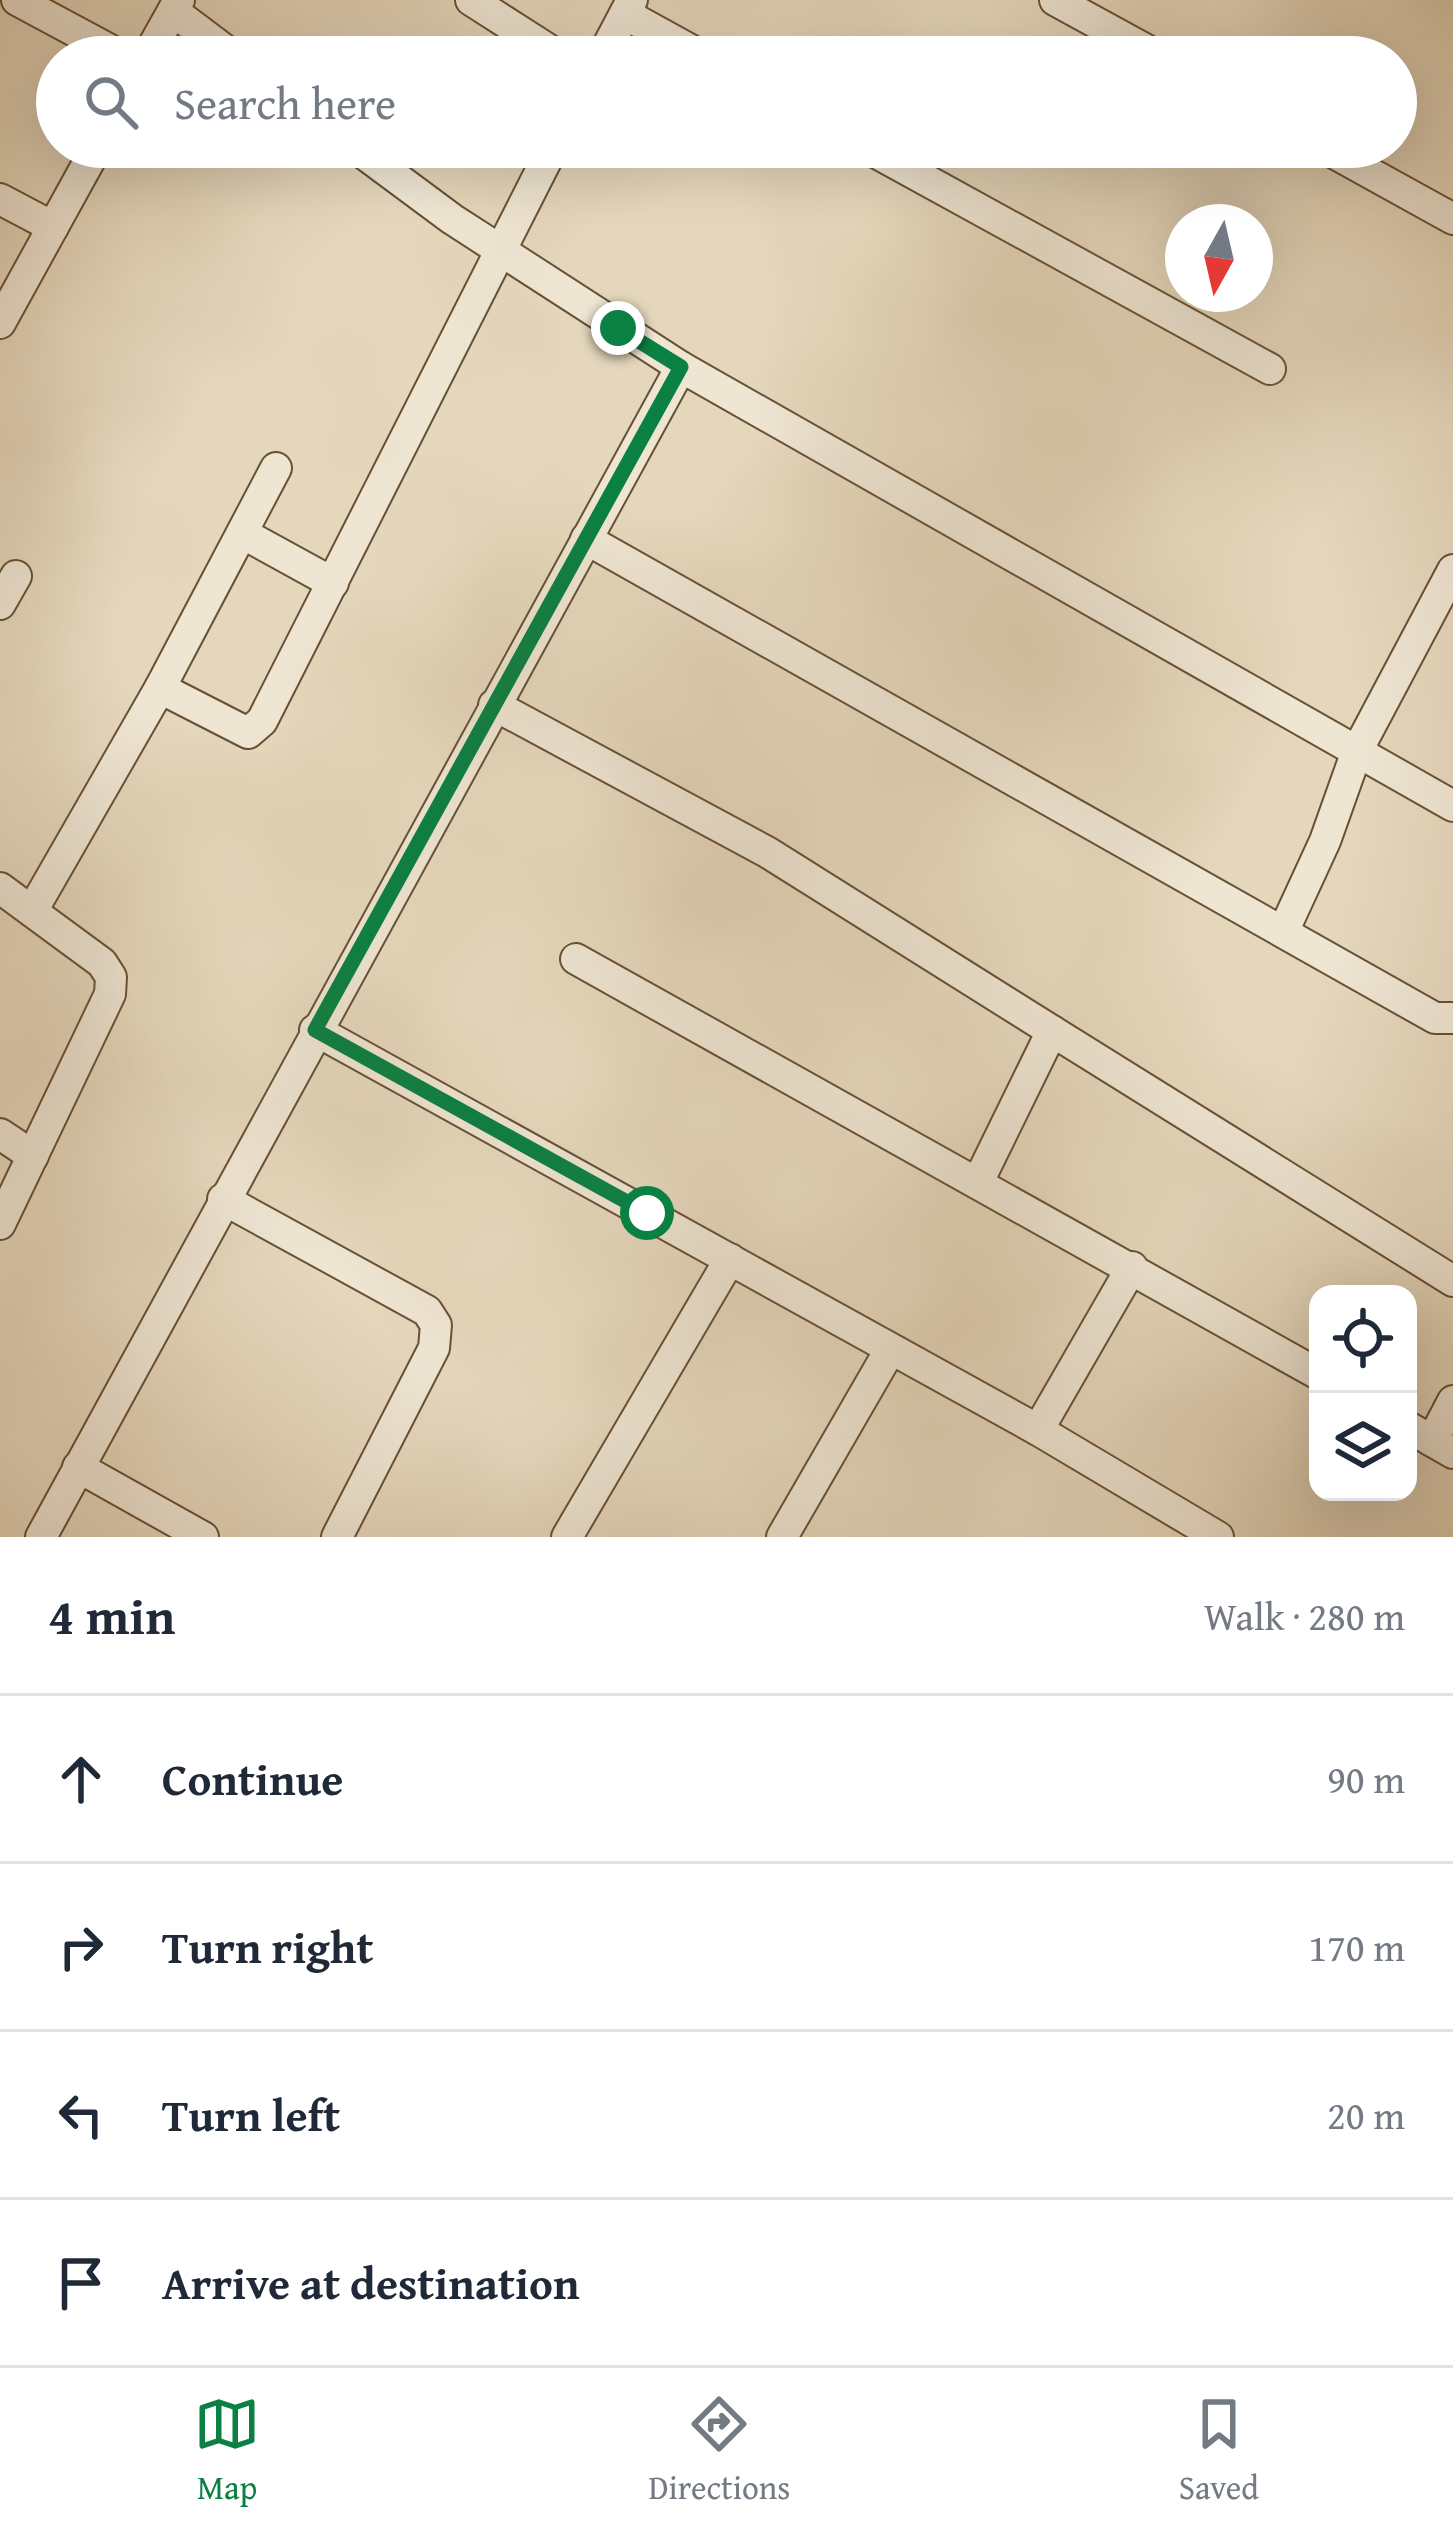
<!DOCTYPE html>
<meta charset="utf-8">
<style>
:root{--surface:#fff;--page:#f6f6f7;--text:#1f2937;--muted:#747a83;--line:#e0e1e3;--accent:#0b8043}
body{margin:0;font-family:"Gentium Book Plus",serif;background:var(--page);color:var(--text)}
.controls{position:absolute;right:36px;bottom:36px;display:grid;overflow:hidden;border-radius:24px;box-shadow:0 12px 48px #0002}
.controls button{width:108px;height:108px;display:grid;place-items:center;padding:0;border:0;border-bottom:3px solid var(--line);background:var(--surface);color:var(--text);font:60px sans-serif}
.compass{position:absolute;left:1165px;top:204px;width:108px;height:108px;border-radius:50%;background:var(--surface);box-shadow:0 12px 48px #0002;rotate:188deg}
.stop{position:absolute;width:36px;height:36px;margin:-27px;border:9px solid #0b8043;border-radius:50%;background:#fff}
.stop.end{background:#0b8043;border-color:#fff;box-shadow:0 3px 12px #0008}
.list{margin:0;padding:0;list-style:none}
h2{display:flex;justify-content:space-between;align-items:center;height:156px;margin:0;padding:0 48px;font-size:51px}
h2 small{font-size:39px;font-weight:400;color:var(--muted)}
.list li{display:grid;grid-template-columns:78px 1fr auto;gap:36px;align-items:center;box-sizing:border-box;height:168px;padding:0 48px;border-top:3px solid var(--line)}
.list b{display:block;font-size:45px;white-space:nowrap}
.list em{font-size:39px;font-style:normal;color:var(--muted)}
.icon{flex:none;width:66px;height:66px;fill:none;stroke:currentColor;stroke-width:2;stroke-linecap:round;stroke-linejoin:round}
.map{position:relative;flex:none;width:1453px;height:1537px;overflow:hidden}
.search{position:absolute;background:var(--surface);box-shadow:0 12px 48px #0002;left:36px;right:36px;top:36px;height:132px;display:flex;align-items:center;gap:30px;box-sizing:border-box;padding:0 42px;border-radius:66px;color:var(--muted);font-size:45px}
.sheet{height:828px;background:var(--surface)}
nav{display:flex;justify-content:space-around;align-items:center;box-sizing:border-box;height:168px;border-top:3px solid var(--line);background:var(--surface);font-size:33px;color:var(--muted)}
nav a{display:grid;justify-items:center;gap:6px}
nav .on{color:var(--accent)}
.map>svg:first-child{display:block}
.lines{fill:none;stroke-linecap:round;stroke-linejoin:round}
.minor-casing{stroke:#685132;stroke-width:34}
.minor{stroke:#eee5d3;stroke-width:30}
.route{stroke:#0b8043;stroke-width:15}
</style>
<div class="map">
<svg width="1453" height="1537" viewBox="0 0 1453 1537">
<rect width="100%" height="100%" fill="#e5d7bc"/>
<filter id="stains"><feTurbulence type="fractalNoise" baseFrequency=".00167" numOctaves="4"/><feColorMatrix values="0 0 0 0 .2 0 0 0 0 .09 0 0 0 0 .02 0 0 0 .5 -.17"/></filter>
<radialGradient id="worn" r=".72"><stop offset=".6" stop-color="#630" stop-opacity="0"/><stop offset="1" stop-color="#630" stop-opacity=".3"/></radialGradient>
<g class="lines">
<defs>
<g id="minor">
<path d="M17 0 123 57"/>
<path d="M471 0 560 57"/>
<path d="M1055 0 1159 57"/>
<path d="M173 11 234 57"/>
<path d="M625 14 703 57"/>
<path d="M147 57 179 0"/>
<path d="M602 57 632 0"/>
<path d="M355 147 452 219 681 367 1453 806"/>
<path d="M866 147 1270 369"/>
<path d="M1323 147 1453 219"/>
<path d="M0 199 53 227"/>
<path d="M0 323 97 147"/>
<path d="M242 533 333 583"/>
<path d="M586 539 1435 1018H1453"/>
<path d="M0 604 16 576"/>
<path d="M160 688 248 733 262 721 553 147"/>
<path d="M494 705 767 852 1052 1031 979 1180"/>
<path d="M0 888 102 963 111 977 110 994 0 1224"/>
<path d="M32 911 160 688 276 468"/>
<path d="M1284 930 1325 841 1357 751 1453 570"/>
<path d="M576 959 1318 1374"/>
<path d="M315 1030 1038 1430 1218 1537"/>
<path d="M1052 1031 1453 1281"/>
<path d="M0 1134 33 1156"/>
<path d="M223 1199 427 1311 436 1325 434 1348 337 1537"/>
<path d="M1408 1427 1453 1453"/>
<path d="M1038 1430 1132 1267"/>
<path d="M1432 1441 1453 1401"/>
<path d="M78 1467 203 1537"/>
<path d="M41 1537 681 367"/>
<path d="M567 1537 730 1259"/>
<path d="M782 1537 890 1350"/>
</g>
</defs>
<use href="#minor" class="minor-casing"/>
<use href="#minor" class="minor"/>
</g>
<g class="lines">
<path class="route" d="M618 328 681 367 315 1030 647 1213"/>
</g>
<rect width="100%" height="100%" filter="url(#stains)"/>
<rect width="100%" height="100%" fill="url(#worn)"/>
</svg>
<div class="controls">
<button><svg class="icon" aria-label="locate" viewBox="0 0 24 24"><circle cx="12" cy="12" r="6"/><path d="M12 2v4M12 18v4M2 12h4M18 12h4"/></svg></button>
<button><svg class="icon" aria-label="layers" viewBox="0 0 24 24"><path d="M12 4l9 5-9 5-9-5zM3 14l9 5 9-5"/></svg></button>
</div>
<svg class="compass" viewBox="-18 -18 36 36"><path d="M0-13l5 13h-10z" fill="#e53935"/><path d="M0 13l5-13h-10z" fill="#747a83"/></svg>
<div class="stop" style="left:647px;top:1213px"></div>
<div class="stop end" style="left:618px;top:328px"></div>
<div class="search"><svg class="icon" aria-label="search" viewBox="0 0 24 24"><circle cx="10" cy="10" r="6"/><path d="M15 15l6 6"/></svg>Search here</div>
</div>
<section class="sheet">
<h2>4 min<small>Walk · 280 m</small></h2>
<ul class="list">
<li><svg class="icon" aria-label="ahead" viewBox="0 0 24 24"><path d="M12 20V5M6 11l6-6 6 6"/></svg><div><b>Continue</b></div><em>90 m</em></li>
<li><svg class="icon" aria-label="right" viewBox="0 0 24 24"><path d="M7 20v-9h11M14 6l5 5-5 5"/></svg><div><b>Turn right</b></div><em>170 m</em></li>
<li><svg class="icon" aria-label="left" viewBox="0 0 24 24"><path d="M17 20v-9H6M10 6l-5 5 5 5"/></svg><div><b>Turn left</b></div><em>20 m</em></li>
<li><svg class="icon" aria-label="arrive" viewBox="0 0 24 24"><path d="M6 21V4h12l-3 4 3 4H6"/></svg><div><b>Arrive at destination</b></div></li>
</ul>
</section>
<nav>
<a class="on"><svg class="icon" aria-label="map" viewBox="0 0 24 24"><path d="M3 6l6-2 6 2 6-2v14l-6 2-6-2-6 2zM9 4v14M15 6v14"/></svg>Map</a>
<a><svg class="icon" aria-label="directions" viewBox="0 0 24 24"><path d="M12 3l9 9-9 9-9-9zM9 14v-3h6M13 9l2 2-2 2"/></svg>Directions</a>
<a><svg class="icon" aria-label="saved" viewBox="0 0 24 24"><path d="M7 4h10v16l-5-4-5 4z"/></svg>Saved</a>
</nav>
